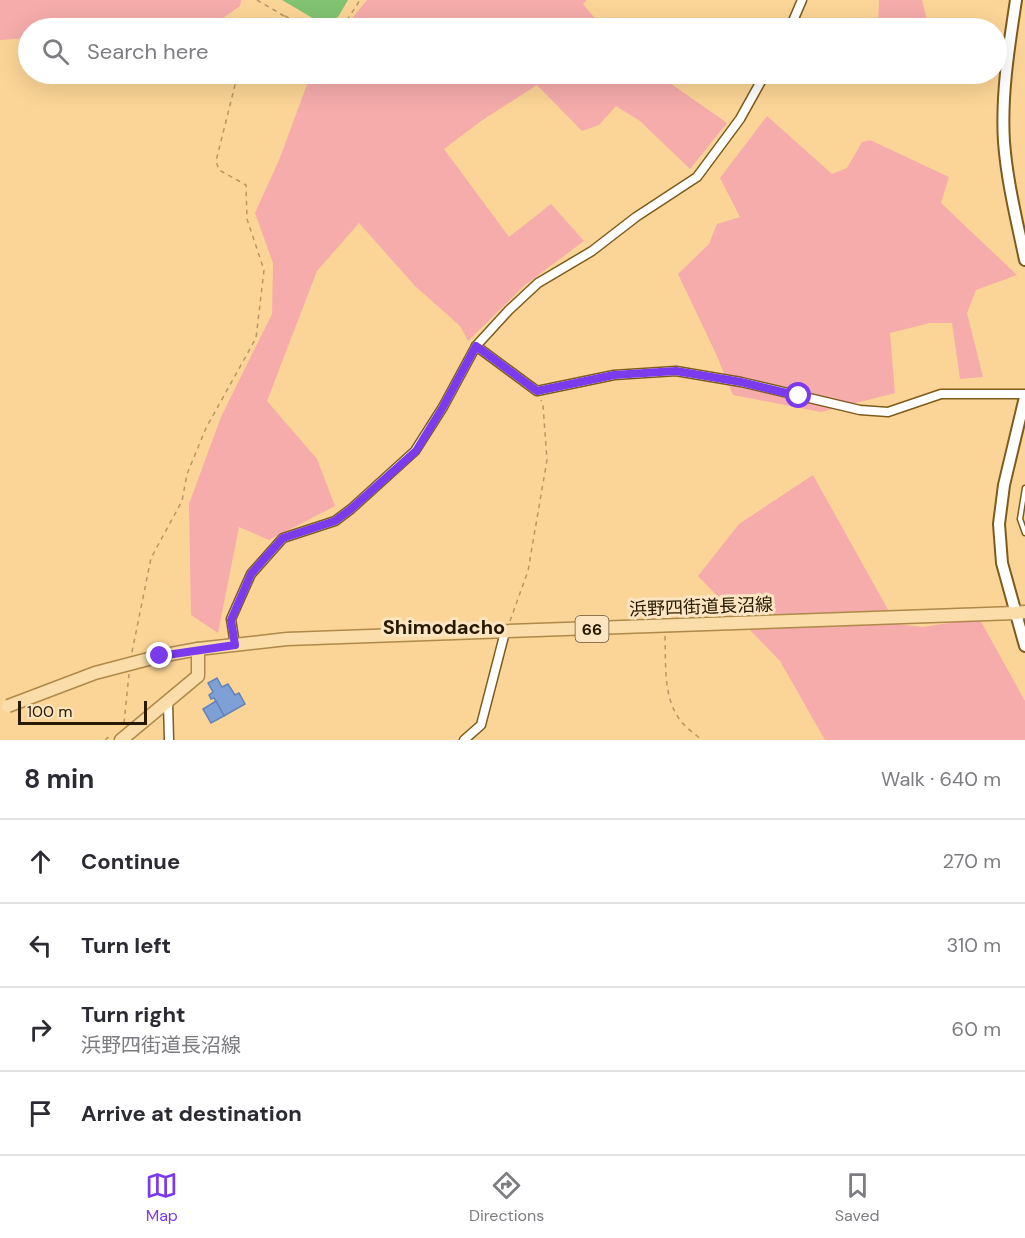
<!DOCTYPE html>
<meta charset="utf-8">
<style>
:root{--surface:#fff;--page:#f7f7f7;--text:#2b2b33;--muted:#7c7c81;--line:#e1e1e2;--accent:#7c3aed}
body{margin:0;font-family:"DM Sans","Noto Sans JP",sans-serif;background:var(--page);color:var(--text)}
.scale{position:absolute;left:18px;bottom:15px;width:129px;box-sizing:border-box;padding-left:6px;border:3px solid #271901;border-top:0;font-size:16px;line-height:21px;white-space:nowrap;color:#271901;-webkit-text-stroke:4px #fce5c0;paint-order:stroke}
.stop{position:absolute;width:18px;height:18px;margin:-14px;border:4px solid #7c3aed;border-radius:50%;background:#fff}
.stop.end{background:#7c3aed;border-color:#fff;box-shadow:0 2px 6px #0008}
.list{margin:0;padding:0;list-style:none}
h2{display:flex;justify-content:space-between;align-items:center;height:78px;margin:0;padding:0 24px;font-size:26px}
h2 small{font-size:20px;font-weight:400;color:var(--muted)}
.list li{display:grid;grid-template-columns:39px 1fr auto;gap:18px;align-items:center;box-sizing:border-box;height:84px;padding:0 24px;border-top:2px solid var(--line)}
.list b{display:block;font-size:22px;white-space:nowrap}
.list p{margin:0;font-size:20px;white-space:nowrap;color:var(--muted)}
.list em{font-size:20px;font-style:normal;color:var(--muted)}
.icon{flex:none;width:33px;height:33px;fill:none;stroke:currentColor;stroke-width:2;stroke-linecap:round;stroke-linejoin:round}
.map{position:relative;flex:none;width:1025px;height:740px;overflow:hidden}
.search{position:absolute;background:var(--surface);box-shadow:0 6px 24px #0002;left:18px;right:18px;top:18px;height:66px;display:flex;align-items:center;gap:15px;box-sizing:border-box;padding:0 21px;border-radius:33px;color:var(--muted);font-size:22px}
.sheet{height:414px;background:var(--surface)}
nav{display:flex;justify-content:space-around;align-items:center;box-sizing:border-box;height:84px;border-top:2px solid var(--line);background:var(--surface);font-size:16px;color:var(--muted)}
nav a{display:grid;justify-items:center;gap:3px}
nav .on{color:var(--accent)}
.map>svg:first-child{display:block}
.green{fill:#f5acab}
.water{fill:#81c372}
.building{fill:#7ea0d7;stroke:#6283b8;stroke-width:1.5}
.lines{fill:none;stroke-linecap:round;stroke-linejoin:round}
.service-casing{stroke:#7c5b1b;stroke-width:7}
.minor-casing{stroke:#7c5b1b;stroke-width:11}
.tertiary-casing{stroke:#7c5b1b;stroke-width:14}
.primary-casing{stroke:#ae8949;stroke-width:15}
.path{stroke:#b59765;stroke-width:1.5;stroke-dasharray:4.5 4.5;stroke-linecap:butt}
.service{stroke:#fff;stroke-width:4}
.minor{stroke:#fff;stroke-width:8}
.tertiary{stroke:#fff;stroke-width:10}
.primary{stroke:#fadda9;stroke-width:12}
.primary-bridge-casing{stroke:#ae8949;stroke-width:15;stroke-linecap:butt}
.primary-bridge{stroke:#fadda9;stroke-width:12}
.route{stroke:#7c3aed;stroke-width:8}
.labels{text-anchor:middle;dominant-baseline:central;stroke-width:6;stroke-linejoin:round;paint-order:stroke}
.shield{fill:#fce5c0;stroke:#67563a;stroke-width:1.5}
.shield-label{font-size:16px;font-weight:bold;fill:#271901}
.street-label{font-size:18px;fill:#271901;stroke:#fce5c0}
.neighbourhood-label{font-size:20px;font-weight:bold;fill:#271901;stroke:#fce5c0}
</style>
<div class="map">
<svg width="1025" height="740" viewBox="0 0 1025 740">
<rect width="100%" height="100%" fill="#fbd597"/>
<g class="green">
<path d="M0 0H241L240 6 209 28H28V38L0 40Z"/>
<path d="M367 0H587L583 4 603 28H344Z"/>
<path d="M879 0H922L929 28H878Z"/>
<path d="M311 74H657L727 123 690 169 640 121 616 106 599 125 582 131 537 85 481 121 444 149 509 237 551 204 584 241 525 285 468 341 460 326 415 286 359 223 317 271 267 401 317 459 335 506 269 540 239 527 218 633 191 615 189 504 221 417 272 314 273 263 255 213 279 160Z"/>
<path d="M767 116 832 174 847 168 862 142 870 140 949 177 941 203 1017 275 976 290 967 313 983 377 960 379 952 323H930L890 333 895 393 821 412 733 395 716 354 678 274 709 244 717 224 740 217 720 178Z"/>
<path d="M813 475 896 624 923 627 979 618 1025 701V740H825L780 661 698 576 739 524Z"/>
</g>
<path class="water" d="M282 0H348L338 17 321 23Z"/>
<g class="building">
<path d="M217 678 222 687 228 684 235 695 239 693 245 704 224 716 214 698 211 699 209 695 213 692 208 683Z"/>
<path d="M216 701 224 716 211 723 203 709Z"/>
</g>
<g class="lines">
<defs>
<path id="service" d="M1025 488 1020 519 1025 533"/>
<g id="minor">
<path d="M790 28 802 0"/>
<path d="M996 59 1008 57"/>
<path d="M476 346 537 391 614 375 676 371 741 382 860 410 888 412 941 394H1025"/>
<path d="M235 645 231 619 251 574 283 538 335 521 351 509 415 451 443 407 476 346 509 310 538 283 592 251 636 217 697 177 740 119 765 74"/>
<path d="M168 702 169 740"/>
<path d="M464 740 481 725 505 632"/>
</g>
<g id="tertiary">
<path d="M1016 0C1009 46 1001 95 1004 142 1007 182 1017 221 1025 260"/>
<path d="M1025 397 1004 485 999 524 1002 563 1025 646"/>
</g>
<g id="primary">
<path d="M160 656 198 649 287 639 1015 613 1025 612"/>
<path d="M121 740 198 676V649"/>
</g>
</defs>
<use href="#service" class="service-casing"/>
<use href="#minor" class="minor-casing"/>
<use href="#tertiary" class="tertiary-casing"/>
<use href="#primary" class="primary-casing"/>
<g class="path">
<path d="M257 0 284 16 276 28"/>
<path d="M285 16 307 28"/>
<path d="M342 28 360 0"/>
<path d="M510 621 528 571 547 460 543 405 541 400"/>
<path d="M665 636C666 665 663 697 680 720 686 728 695 734 702 740"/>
<path d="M132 652 151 558 182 501 187 474 206 428 256 338 264 270 247 219 246 185 219 170 216 161 237 77 239 74"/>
<path d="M124 723 129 674"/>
<path d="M105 740 112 734"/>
</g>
<use href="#service" class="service"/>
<use href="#minor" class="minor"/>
<use href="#tertiary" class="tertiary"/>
<use href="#primary" class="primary"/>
<defs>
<path id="primary-bridge" d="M8 706 95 673 160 656"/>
</defs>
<use href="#primary-bridge" class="primary-bridge-casing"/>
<use href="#primary-bridge" class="primary-bridge"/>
</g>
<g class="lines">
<path class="route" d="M160 656 235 645 231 620 251 574 265 558 283 538 335 521 351 509 416 451 443 407 476 346 537 391 614 375 676 371 741 382 799 396"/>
</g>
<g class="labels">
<rect class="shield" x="575.5" y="616" width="33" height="26" rx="4.5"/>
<g class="shield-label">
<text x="592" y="629">66</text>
</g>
<g class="street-label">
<text transform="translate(701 607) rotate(-2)">浜野四街道長沼線</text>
</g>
<g class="neighbourhood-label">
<text x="444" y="627">Shimodacho</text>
</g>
</g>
</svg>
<div class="scale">100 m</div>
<div class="stop" style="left:799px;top:396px"></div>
<div class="stop end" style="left:160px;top:656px"></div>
<div class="search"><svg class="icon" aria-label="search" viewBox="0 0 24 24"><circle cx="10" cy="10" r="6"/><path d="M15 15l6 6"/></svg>Search here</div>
</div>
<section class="sheet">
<h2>8 min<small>Walk · 640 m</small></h2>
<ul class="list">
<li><svg class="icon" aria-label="ahead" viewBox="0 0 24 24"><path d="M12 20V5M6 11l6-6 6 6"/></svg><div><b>Continue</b></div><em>270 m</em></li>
<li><svg class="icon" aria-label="left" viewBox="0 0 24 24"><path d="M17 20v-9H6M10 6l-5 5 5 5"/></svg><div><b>Turn left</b></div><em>310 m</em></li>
<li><svg class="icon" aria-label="right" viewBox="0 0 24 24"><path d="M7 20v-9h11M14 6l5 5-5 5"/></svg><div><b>Turn right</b><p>浜野四街道長沼線</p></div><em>60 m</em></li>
<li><svg class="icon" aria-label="arrive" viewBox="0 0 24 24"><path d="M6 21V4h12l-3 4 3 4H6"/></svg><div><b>Arrive at destination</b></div></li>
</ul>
</section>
<nav>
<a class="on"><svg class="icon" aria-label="map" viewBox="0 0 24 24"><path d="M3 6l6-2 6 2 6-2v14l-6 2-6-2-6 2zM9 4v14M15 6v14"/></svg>Map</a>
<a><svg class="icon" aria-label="directions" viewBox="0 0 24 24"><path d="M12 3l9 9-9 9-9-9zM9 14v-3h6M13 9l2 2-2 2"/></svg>Directions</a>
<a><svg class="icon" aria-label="saved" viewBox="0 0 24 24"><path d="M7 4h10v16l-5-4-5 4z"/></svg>Saved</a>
</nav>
